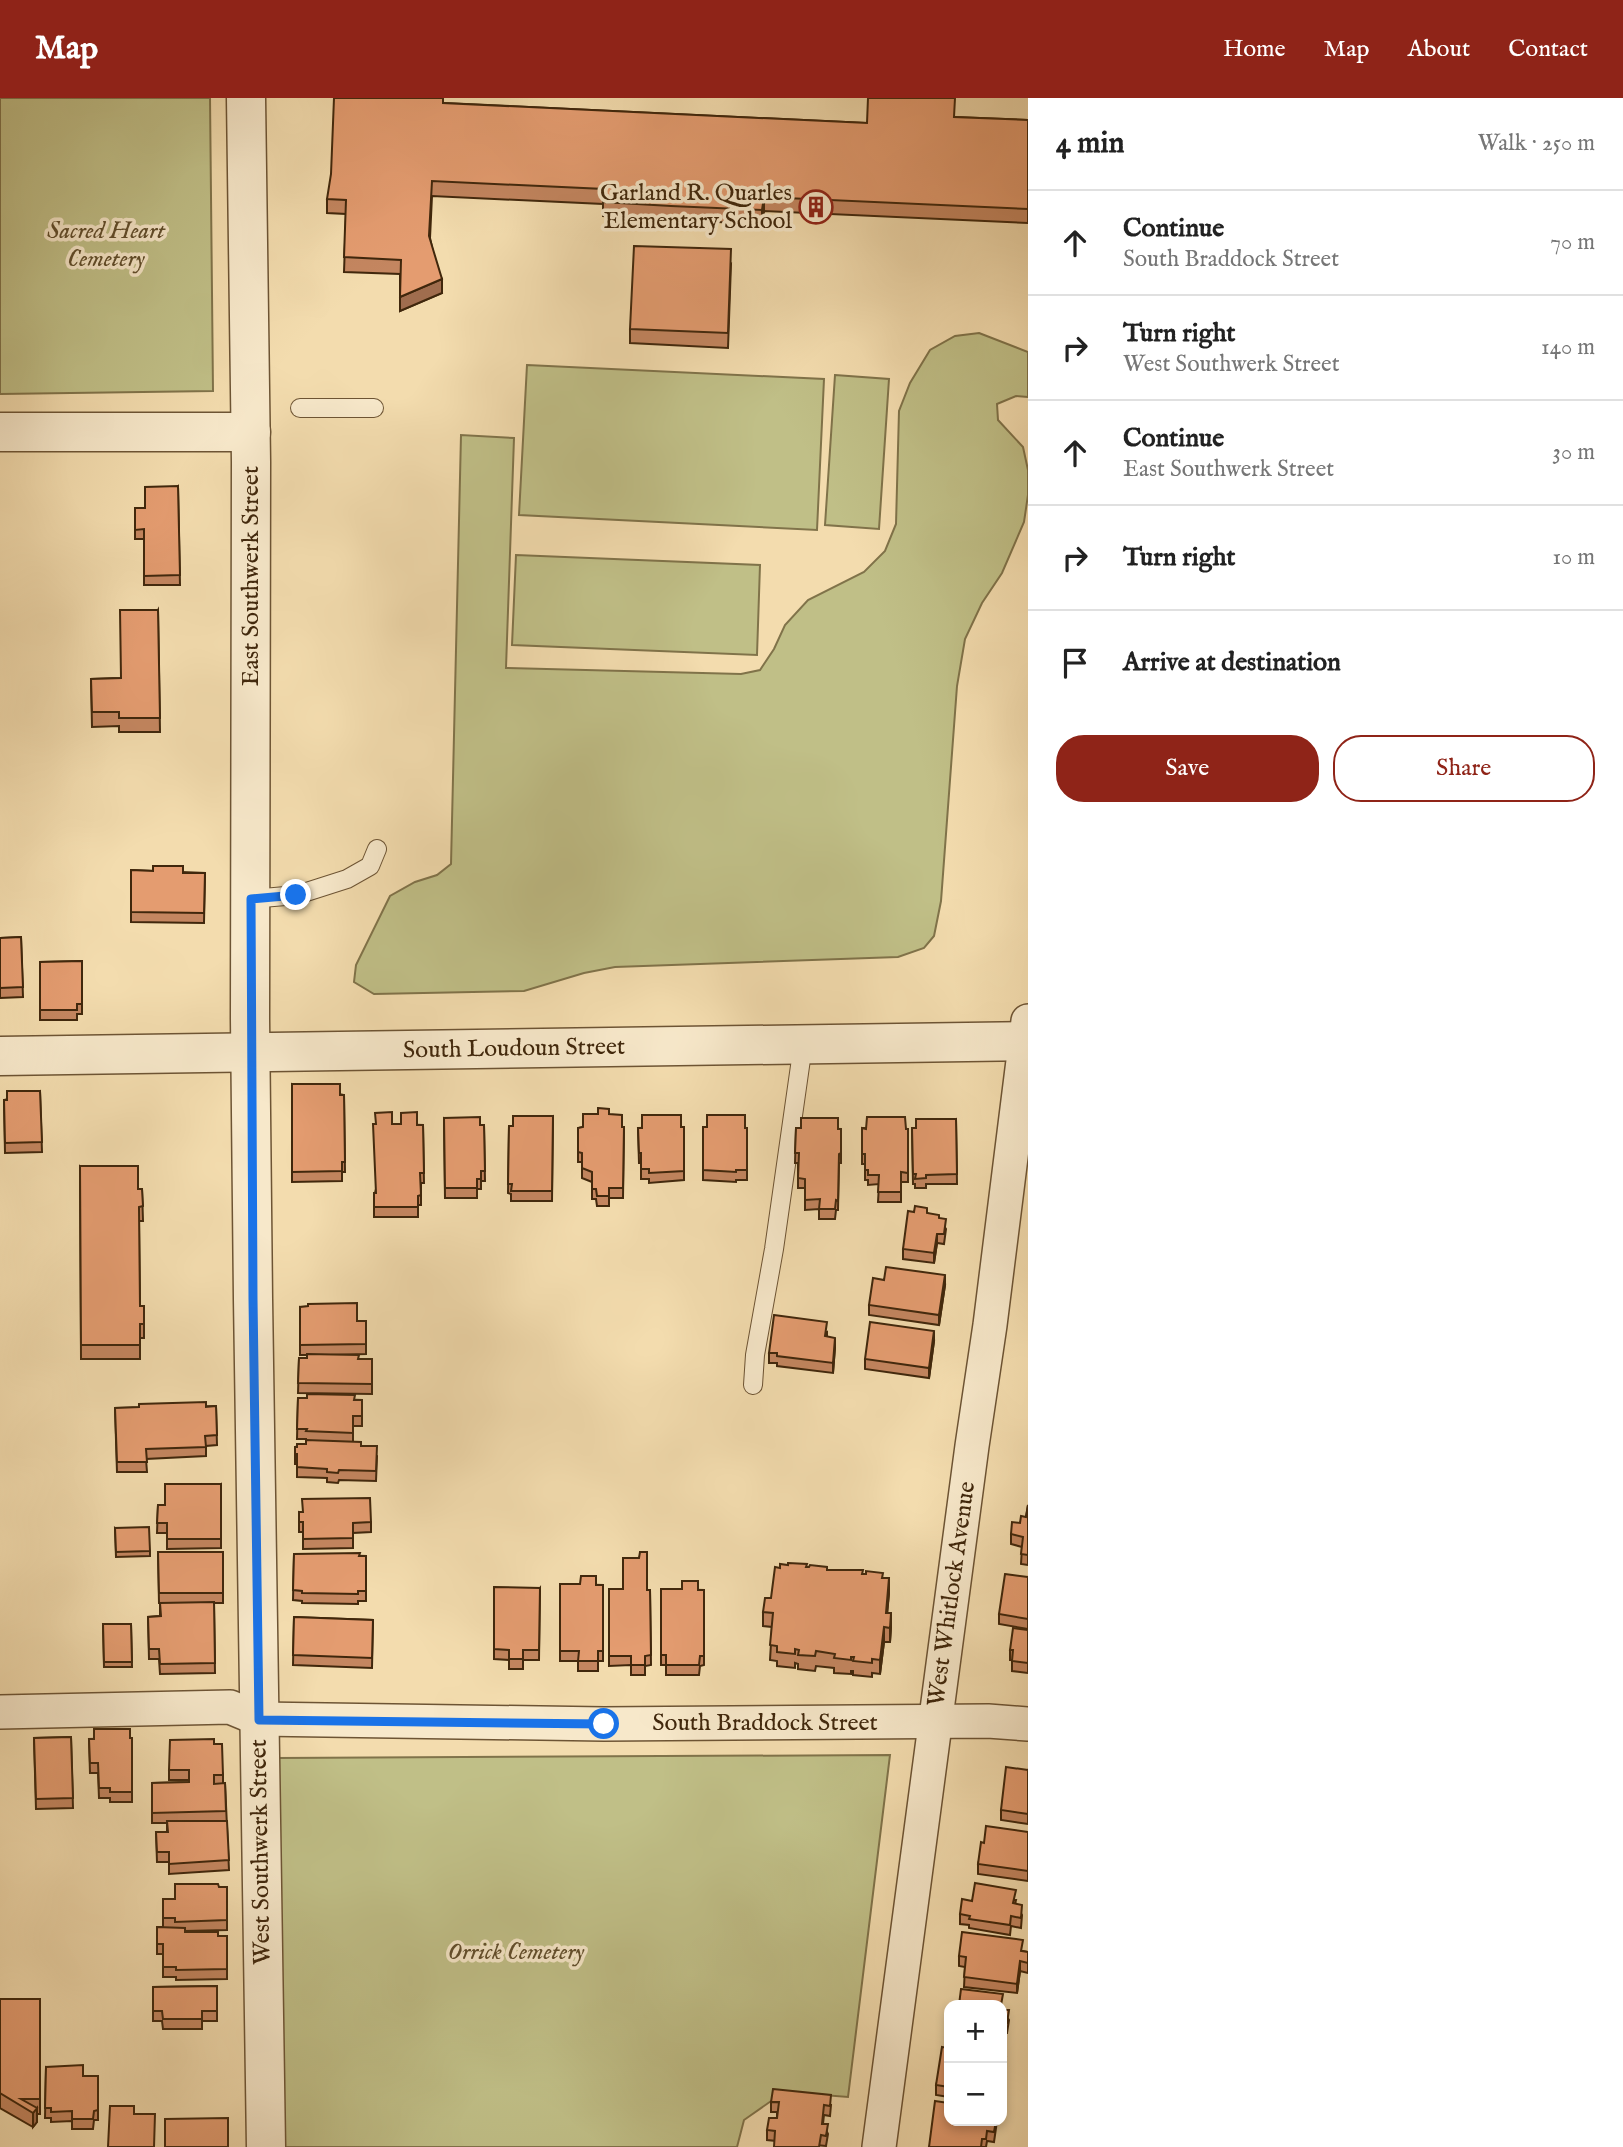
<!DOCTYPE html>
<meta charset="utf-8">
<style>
:root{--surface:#fff;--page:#f2f2f2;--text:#222;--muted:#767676;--line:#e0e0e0;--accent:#8f2418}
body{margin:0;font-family:"IM FELL English",serif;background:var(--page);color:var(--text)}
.controls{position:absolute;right:21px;bottom:21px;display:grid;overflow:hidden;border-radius:14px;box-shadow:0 4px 10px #0003}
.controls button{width:63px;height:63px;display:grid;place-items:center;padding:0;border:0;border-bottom:2px solid var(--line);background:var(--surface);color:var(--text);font:35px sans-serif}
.stop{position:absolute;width:21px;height:21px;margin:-16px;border:5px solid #1a73e8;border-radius:50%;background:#fff}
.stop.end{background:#1a73e8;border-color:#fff;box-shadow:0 2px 7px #0008}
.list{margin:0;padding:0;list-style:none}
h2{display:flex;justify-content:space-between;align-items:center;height:91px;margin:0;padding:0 28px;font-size:30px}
h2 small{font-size:23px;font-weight:400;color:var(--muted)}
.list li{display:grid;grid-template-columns:46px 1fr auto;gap:21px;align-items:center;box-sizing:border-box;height:105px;padding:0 28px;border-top:2px solid var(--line)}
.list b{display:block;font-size:26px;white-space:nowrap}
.list p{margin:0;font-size:23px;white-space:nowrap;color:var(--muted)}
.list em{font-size:23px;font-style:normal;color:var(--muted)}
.actions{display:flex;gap:14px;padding:21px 28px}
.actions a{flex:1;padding:16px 0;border:2px solid var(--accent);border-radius:28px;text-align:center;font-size:24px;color:var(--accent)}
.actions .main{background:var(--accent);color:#fff}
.icon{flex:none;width:38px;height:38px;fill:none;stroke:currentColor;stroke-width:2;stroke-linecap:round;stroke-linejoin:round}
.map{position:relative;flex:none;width:1028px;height:2049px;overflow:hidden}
header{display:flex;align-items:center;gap:42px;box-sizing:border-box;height:98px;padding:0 35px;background:var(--accent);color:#fff}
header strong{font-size:33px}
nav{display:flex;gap:38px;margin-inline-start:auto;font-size:24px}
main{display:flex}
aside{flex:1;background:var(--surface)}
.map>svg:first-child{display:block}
.green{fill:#c0bf87;stroke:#80734a;stroke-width:2}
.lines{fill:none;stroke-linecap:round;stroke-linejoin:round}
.service-casing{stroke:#6d5434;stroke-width:20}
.minor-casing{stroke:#6d5434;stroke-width:36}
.tertiary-casing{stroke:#6d5434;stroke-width:41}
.service{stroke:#f7e8ca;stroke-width:18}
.minor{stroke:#f7e8ca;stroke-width:33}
.tertiary{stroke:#f7e8ca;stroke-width:38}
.wall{fill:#c48660;stroke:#40270c;stroke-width:2}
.shaded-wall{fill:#a06d4e;stroke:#40270c;stroke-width:2}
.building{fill:#e49c70;stroke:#40270c;stroke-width:2}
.route{stroke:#1a73e8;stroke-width:9}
.labels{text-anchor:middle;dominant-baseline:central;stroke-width:7;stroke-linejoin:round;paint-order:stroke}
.poi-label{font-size:24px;fill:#40270c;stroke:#f7e8ca;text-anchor:end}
.park-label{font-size:24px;font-style:italic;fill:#604d2b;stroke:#f7e8ca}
.street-label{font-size:24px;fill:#40270c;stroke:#f7e8ca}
</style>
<header>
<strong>Map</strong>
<nav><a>Home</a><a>Map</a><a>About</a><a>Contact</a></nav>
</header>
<main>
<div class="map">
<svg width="1028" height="2049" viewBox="0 0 1028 2049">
<rect width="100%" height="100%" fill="#f3dcae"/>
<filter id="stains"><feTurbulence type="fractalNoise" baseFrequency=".00286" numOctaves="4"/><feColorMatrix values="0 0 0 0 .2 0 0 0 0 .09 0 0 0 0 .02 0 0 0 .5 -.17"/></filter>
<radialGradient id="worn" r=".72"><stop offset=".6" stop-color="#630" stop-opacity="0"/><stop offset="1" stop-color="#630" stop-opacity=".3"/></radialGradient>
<g class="green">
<path d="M0 0H210L213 293 0 296Z"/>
<path d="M979 235 1028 254V299L1016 298 997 306 998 322 1023 349 1028 372V397L1024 424 1002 475 982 505 965 541 957 588 941 803 934 838 924 850 898 859 615 869 584 875 524 893 374 896 354 884 356 867 390 798 415 784 437 777 451 766 461 337 514 340 506 570 741 576 760 572 774 551 785 527 808 502 864 474 885 453 896 426 899 313 910 285 930 252 955 238Z"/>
<path d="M527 267 824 281 817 432 519 417Z"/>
<path d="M835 277 889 281 879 431 825 427Z"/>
<path d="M516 457 760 467 757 557 512 547Z"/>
<path d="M890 1657 848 1999 784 1994 744 2022 737 2049H282L278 1660Z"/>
</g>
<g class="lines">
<defs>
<g id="service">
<path d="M300 310H374"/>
<path d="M251 801 297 797 347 781 370 768 377 751"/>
<path d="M753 1287 755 1257 774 1151 803 947"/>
</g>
<g id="minor">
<path d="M0 1614 230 1609 259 1621 604 1626 988 1623 1028 1626"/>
<path d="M879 2049 972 1348 990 1227 1028 923"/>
</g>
<g id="tertiary">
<path d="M246 0 251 364 250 921 253 1201 266 2049"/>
<path d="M0 334H251"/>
<path d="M0 958 1028 943"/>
</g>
</defs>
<use href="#service" class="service-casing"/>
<use href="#minor" class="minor-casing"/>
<use href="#tertiary" class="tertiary-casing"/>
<use href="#service" class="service"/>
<use href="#minor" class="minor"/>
<use href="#tertiary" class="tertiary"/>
</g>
<g class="wall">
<path d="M444 5 867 25 955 19 1028 22V125L764 113 762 126 671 122 603 118V106L432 98 430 140 442 195 400 213V176L344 174 346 116 327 115V101Z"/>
<path d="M731 166 728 250 630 245V231Z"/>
<path d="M178 388 180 487H144V441H135V410H145Z"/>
<path d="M158 512 160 634H119V628L92 629 91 581 121 580Z"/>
<path d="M131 772 205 775 204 825 131 824Z"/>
<path d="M21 839 23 899 0 900V840Z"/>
<path d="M82 863V916H77V922H40V864Z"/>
<path d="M292 986 344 997 345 1074H342V1083L292 1084Z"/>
<path d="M40 993 42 1054 5 1055 4 1002Z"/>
<path d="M609 1016 622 1029H624L623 1100H609V1108H597L596 1101H592V1084L582 1080V1064H578V1030L583 1029Z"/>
<path d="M553 1018 552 1103H511V1096L508 1095 509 1028H513Z"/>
<path d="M444 1020 480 1027H484L485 1083H481V1091H477V1100H445Z"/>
<path d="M956 1021 957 1086H926V1090H915V1086H913L912 1030H916Z"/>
<path d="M392 1026 423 1027 424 1085H421V1107H418V1119H374V1095H375Z"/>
<path d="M684 1029V1082L649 1085V1081H641V1065H639L638 1030Z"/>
<path d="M703 1029 747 1030V1082H736V1084L703 1082Z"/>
<path d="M796 1030 841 1031V1065H839L838 1112H836L835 1121H819V1111L805 1112V1090H798V1065H795Z"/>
<path d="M862 1030 908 1031V1084H901V1104H878L879 1086 868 1087V1082H865V1066H862Z"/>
<path d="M80 1068 138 1091H142L143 1123H139L140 1208H144V1240H140V1261H81Z"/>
<path d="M927 1115 939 1120 946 1131 944 1146 937 1145 934 1165 903 1161V1151Z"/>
<path d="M945 1187 939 1227 869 1217V1207Z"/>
<path d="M300 1209 357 1223H366V1256L330 1257 359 1261H372V1296L298 1295 299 1260H307V1257H300Z"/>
<path d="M827 1234V1238L835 1249 833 1275 777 1268V1265H769V1255Z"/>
<path d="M934 1243 929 1280 865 1271V1261Z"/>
<path d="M298 1300 362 1302V1328H353V1344L361 1348 377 1358 376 1383 339 1382 338 1385 327 1384V1380L297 1379V1366H295V1349L306 1346V1341H297Z"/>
<path d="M216 1308 217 1347 206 1348V1358L146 1361 147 1374H117L115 1310Z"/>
<path d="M221 1386V1450L167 1451V1435H157L158 1407H165Z"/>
<path d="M1028 1407V1467L1021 1466 1022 1449 1011 1446V1436L1026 1419Z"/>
<path d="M299 1414 371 1424V1434L353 1435V1450L303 1451V1434H299Z"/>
<path d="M115 1430 150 1453V1458L116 1459Z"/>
<path d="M158 1454H223V1505H214L215 1575 160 1576 159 1561H149L148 1519 160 1518V1505H159Z"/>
<path d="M294 1456 366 1458V1503H358V1506L302 1505V1503L293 1502Z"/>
<path d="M639 1460 647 1492H650L651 1567 645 1568V1577H631V1567L609 1568V1491H623Z"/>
<path d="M807 1469 883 1480 889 1495 887 1515 891 1529 890 1544H884L880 1576 872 1575V1579L853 1577V1573H851V1576L834 1575V1570L816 1568 815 1573 798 1571V1566L795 1565V1570L777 1568V1563L770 1562 772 1529 763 1528V1514L771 1500Z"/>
<path d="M1028 1479V1531L999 1526V1516Z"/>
<path d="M560 1486 603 1487V1563H598V1573H578V1563H560Z"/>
<path d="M540 1490 539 1562H523V1571H509V1562L494 1561V1551Z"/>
<path d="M661 1491 704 1492V1567L700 1568 699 1577H666V1567H661Z"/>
<path d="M294 1519 373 1522 372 1570 293 1567Z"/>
<path d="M103 1526H131L132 1569H104Z"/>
<path d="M1028 1532V1575L1012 1573V1562H1010V1552Z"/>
<path d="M71 1639 73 1710 36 1711 34 1640Z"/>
<path d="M132 1640V1704H110V1700H99L98 1675H90L89 1641Z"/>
<path d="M214 1646 223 1677V1685H225L229 1772 169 1776V1764H157L156 1734H167V1725H152V1685L189 1684V1682H169V1672Z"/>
<path d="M1028 1672V1726L1001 1722V1712Z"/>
<path d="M1028 1734V1783L978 1776V1766L984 1745Z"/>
<path d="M219 1789H227V1832L185 1833 218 1838H227V1881L176 1882V1879H163V1856H157V1829H163V1801H175Z"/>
<path d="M1016 1802 1015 1806 1022 1817 1021 1830 1011 1828 1010 1837 969 1830V1827L960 1826V1816L972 1803Z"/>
<path d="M1023 1853 1028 1854V1875L1020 1873 1017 1895 964 1889 965 1869 959 1868V1858Z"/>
<path d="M217 1888V1923H202V1931H163L162 1923H153V1889Z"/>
<path d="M0 1901H40V2016H37V2024L33 2029 0 2010Z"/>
<path d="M1002 1907V1912L1009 1922 1007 1935H1002Z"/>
<path d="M949 1909V1935H947Z"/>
<path d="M949 1950V1999L936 1997V1987Z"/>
<path d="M46 1969 83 1978H98V2022H94L93 2031H72V2023L51 2024V2020H45Z"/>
<path d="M771 2004 831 2007 830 2018 824 2017 823 2026 828 2036 826 2048 767 2042V2032L777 2020V2014H771Z"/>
<path d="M949 2023H997L994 2044 987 2043 986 2049H929Z"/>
</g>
<g class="shaded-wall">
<path d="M764 99V113L762 126V112Z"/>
<path d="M442 181V195L400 213V199Z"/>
<path d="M937 1136V1145L934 1165V1155Z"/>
<path d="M945 1177V1187L939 1227V1217Z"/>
<path d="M934 1233V1243L929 1280V1270Z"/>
<path d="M835 1240V1249L833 1275V1265Z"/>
<path d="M889 1480V1495L886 1529V1515Z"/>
<path d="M891 1515V1529L890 1544V1530Z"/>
<path d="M884 1529V1544L880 1576V1562Z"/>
<path d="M1020 1863V1873L1017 1895V1886Z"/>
<path d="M1006 1959V1969L1002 1997V1987Z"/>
<path d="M37 2010V2024L33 2029V2015Z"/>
</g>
<g class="building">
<path d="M334 0H443V5L867 25 868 0H955L954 19 1028 22V111L764 99 762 112 671 108 603 104 604 91 432 83 429 138 442 181 400 199 401 162 344 159 346 102 327 101 331 76Z"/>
<path d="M634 148 731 151 728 235 630 231Z"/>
<path d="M178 388 180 477 144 478V431L135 432V410H145V389Z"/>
<path d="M120 512H158L160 620H119V614H92L91 581 121 580Z"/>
<path d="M153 768H183V775H205L204 815 131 814V772L153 773Z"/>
<path d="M21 839 23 889 0 890V840Z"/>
<path d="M82 863V906H77V912H40V864Z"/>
<path d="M292 986H340V997H344L345 1064H342V1073L292 1074Z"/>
<path d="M7 993H40L42 1044 5 1045 4 1002H7Z"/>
<path d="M598 1010 609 1011V1016L622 1017V1029H624L623 1090H609V1098H597L596 1091H592V1074L582 1070V1055L578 1054V1030L583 1029V1016H598Z"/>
<path d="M392 1014V1026H401V1015L417 1014V1027H423L424 1075H420L421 1097 418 1098V1109H374V1095H376L373 1026H376L375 1015Z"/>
<path d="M642 1017H681V1029H684V1073L649 1075V1071H641V1055H639L638 1030H642Z"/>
<path d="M707 1017H745V1030H747V1072H736V1074L703 1072V1029H707Z"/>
<path d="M513 1018H553L552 1093H511L512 1086H508L509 1028H513Z"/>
<path d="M480 1019V1027H484L485 1073H481V1081H477V1090H445L444 1020Z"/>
<path d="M867 1019H905L906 1031H908V1075L901 1074V1094H878L879 1077H868V1072H865V1056H862V1030L866 1031Z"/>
<path d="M801 1020H838V1031H841V1055L839 1056 838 1103 836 1102 835 1111H819L820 1101 805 1102V1081L798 1080 799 1055H795L796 1030H801Z"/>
<path d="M916 1021H956L957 1076 926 1077V1080L915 1081 916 1076H913L912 1030H916Z"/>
<path d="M80 1068H138V1091H142L143 1108 139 1109 140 1208H144V1226H140V1247H81Z"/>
<path d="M915 1108 927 1110V1115L939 1117V1120L946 1121 944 1136H937L934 1155 903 1151 908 1113 914 1114Z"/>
<path d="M886 1169 945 1177 939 1217 869 1207 873 1180 884 1182Z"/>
<path d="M357 1205V1223H366V1246L300 1247V1209L308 1208V1206Z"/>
<path d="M774 1217 827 1224 825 1238 835 1240 833 1265 777 1258V1255H769Z"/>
<path d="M870 1224 934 1233 929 1270 865 1261Z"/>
<path d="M307 1256 359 1257 358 1261H372V1286L298 1285 299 1260H307Z"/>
<path d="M307 1296 355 1297 354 1302H362V1318H353V1335L306 1333 307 1331H297L298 1300H307Z"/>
<path d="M206 1304V1309L216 1308 217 1337 205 1338 206 1349 146 1351 147 1364H117L115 1310 139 1309V1306Z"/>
<path d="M306 1342 361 1344V1348H377L376 1373 339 1372 338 1375 327 1374V1371L297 1369V1356H295V1349H297V1346H306Z"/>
<path d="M165 1386H221V1441H167V1425H157L158 1407H165Z"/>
<path d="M370 1400 371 1424 353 1425V1440L303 1441V1424H299V1414H303L302 1401Z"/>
<path d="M1028 1407V1457L1021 1456 1023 1439 1011 1436 1012 1424 1020 1425 1021 1418 1026 1419Z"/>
<path d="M149 1429 150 1453 116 1454 115 1430Z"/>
<path d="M158 1454H223V1495H159Z"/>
<path d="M640 1454H647V1492H650L651 1557 645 1558V1567H631V1558H609V1491H623V1460H639Z"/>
<path d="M360 1455 359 1458H366V1493H358V1496L302 1495V1493L293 1492 294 1456Z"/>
<path d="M788 1465 807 1466 806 1469H809L810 1467 827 1469V1472H863L862 1476H866V1473L883 1475 882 1480H889L886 1515H891L890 1530 884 1529 880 1562 872 1561V1565L853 1563 854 1559H851V1562L834 1560 835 1556 816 1553 815 1558 798 1557 799 1552 795 1551V1556L777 1554V1548L770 1547 773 1515 763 1514 765 1500H771L775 1469 780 1470V1466L788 1467Z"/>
<path d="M1005 1476 1028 1479V1521L999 1516Z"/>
<path d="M581 1478H596V1487H603V1553H598V1563H578L579 1553H560V1486H580Z"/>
<path d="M682 1483H698V1492H704V1558H700L699 1567H666V1557H661V1491H682Z"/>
<path d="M494 1489 540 1490 539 1552H523V1561H509V1552L494 1551Z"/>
<path d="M214 1504 215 1565 160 1566 159 1551H149L148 1519 161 1518 160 1505Z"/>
<path d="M294 1519 373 1522 372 1560 293 1557Z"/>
<path d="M103 1526H131L132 1564H104Z"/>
<path d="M1013 1530 1028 1532V1565L1012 1563 1013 1552H1010Z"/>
<path d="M94 1631H130V1640H132V1694H110V1690H99L98 1665H90L89 1641H94Z"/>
<path d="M71 1639 73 1700 36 1701 34 1640Z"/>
<path d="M214 1641V1646H222L223 1677H214V1686L225 1685 226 1713 152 1715V1685L189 1684V1672H169L170 1642Z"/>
<path d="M1006 1669 1028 1672V1716L1001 1712Z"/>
<path d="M167 1723H227L229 1762 169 1766V1754H157L156 1734H168Z"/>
<path d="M986 1728 1028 1734V1773L978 1766 981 1744 984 1745Z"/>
<path d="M975 1785 1016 1792 1013 1805 1022 1807 1021 1820 1011 1818 1010 1827 969 1821 970 1818 960 1816 962 1801 972 1803Z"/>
<path d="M175 1786H218L219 1789H227V1822L175 1824V1820H163V1801H175Z"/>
<path d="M157 1829 185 1830V1834H218V1838H227V1871L176 1872V1869H163V1846H157Z"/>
<path d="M962 1834 1023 1842 1021 1853 1028 1854V1865L1020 1863 1017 1886 964 1879 966 1859 959 1858Z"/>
<path d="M217 1888V1913H202V1921H163L162 1913H153V1889Z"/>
<path d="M961 1891 1003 1896 1001 1907H959Z"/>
<path d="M0 1901H40V2001H21L37 2010 33 2015 0 1995Z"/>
<path d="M949 1909V1925H947Z"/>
<path d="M1002 1912H1009L1007 1925H1002Z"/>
<path d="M942 1949 949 1950V1989L936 1987Z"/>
<path d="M1002 1958 1006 1959 1002 1987Z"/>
<path d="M83 1967V1978H98V2012L94 2013 93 2021H72V2013L51 2014V2010H45L46 1969Z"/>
<path d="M773 1991 831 1997 830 2008 824 2007 822 2026H828L826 2038 821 2037 819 2049H774L775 2033 767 2032 769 2020H777L779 2004H771Z"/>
<path d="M935 2003 949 2005V2023H996L994 2034 987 2033 986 2041H982L981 2049H929Z"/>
<path d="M110 2008H134V2016H155L154 2049H108Z"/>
<path d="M228 2020V2049H165V2021Z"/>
</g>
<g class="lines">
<path class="route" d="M296 797 251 801 253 1201 259 1622 604 1626"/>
</g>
<defs>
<symbol id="building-ring" viewBox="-11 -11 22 22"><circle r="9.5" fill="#f7e8ca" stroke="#8f2418" stroke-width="1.5"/><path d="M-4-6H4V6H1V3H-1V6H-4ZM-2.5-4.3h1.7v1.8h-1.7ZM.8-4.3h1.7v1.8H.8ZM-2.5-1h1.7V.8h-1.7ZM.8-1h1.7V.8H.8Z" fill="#8f2418"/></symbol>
</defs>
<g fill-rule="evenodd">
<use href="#building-ring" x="797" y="90" width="38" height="38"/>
</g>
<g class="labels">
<g class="poi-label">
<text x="792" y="95">Garland R. Quarles<tspan x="792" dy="28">Elementary School</tspan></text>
</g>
<g class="park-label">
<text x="106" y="133">Sacred Heart<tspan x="106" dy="28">Cemetery</tspan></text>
<text x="516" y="1854">Orrick Cemetery</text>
</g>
<g class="street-label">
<text transform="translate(251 478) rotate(-90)">East Southwerk Street</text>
<text transform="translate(514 951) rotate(-1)">South Loudoun Street</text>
<text transform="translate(952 1496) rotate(-82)">West Whitlock Avenue</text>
<text x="765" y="1625">South Braddock Street</text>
<text transform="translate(261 1754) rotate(-91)">West Southwerk Street</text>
</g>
</g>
<rect width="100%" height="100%" filter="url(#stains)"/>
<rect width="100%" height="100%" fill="url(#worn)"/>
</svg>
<div class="controls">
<button>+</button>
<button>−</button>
</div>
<div class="stop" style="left:604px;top:1626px"></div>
<div class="stop end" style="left:296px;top:797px"></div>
</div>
<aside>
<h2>4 min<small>Walk · 250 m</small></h2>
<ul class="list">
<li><svg class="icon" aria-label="ahead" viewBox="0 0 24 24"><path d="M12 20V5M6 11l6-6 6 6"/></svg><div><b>Continue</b><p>South Braddock Street</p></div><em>70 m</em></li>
<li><svg class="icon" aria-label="right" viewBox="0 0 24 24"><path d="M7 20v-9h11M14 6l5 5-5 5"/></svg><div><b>Turn right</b><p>West Southwerk Street</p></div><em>140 m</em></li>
<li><svg class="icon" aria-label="ahead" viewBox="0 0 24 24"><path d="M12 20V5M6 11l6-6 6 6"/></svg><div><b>Continue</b><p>East Southwerk Street</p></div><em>30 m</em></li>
<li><svg class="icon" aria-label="right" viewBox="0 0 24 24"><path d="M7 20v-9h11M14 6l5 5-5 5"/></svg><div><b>Turn right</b></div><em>10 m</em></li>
<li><svg class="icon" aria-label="arrive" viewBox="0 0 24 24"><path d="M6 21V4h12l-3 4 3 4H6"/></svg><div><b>Arrive at destination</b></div></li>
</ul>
<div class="actions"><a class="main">Save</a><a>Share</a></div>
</aside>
</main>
